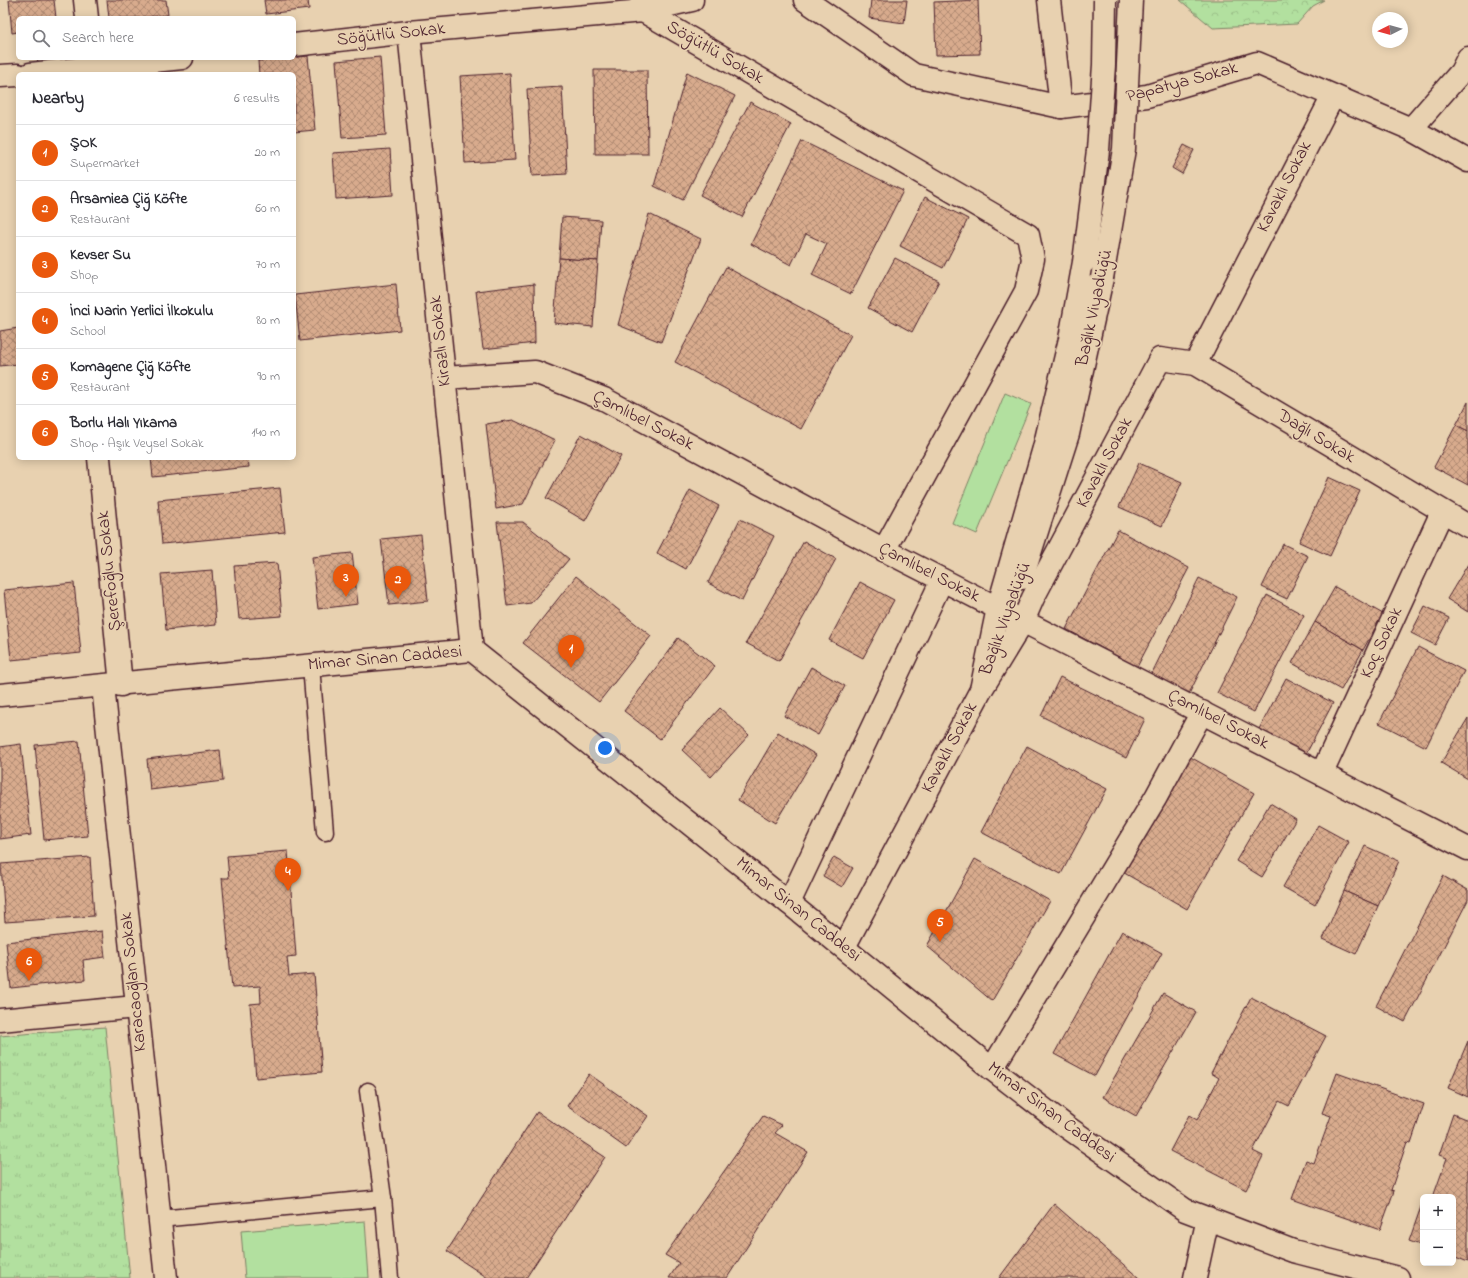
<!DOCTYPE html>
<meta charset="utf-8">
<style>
:root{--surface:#fff;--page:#f7f7f7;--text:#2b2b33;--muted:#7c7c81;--line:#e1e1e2;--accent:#ea580c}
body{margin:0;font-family:"Indie Flower",sans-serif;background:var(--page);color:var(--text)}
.controls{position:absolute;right:12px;bottom:12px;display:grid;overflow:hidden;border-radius:6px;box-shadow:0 2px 10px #0003}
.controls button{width:36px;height:36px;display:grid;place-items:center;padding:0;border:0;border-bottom:1px solid var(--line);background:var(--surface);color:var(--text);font:20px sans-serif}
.compass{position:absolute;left:1372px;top:12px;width:36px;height:36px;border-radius:50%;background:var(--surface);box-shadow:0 2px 10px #0003;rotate:264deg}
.you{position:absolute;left:605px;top:748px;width:14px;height:14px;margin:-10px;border:3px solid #fff;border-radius:50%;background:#1a73e8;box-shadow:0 0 0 6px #1a73e833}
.badge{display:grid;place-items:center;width:26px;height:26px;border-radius:50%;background:var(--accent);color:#fff;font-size:13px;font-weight:700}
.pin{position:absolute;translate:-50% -33px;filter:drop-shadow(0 1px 2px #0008)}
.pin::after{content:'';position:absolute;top:21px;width:14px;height:12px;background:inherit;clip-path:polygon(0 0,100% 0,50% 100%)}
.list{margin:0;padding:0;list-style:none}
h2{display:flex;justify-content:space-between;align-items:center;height:52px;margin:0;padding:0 16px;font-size:17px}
h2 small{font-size:13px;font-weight:400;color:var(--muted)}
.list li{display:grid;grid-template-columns:26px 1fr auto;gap:12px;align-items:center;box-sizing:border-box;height:56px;padding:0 16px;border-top:1px solid var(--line)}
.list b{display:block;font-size:15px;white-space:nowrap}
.list p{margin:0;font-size:13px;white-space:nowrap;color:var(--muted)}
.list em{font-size:13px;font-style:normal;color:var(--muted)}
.icon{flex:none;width:22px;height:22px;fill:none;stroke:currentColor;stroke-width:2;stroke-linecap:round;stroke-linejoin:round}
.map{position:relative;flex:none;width:1468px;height:1278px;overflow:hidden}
.search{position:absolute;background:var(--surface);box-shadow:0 2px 10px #0003;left:16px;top:16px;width:280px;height:44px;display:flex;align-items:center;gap:10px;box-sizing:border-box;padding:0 14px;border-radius:6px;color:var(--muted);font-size:15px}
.panel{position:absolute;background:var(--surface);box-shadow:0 2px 10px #0003;left:16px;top:72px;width:280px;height:388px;border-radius:6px}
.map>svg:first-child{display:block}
.grass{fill:url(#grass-tufts);stroke:#7e8065}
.forest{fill:url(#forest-crowns);stroke:#7e8065}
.park{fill:#b2e09f;stroke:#7e8065}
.building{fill:url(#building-cross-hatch);stroke:#4a1f2b}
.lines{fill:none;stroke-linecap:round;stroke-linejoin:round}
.service-casing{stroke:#4a1f2b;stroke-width:19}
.minor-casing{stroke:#4a1f2b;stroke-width:25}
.tertiary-casing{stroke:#4a1f2b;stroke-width:25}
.service{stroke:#e8d1b0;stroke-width:16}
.minor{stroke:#e8d1b0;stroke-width:22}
.tertiary{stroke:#e8d1b0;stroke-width:22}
.tertiary-bridge-casing{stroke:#4a1f2b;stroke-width:25;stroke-linecap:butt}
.tertiary-bridge{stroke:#e8d1b0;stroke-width:22}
.labels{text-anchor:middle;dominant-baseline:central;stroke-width:3.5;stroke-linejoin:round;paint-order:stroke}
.street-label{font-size:18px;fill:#4a1f2b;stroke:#e8d1b0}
</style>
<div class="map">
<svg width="1468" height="1278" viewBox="0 0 1468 1278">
<defs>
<pattern id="grass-tufts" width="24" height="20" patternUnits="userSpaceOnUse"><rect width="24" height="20" fill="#b2e09f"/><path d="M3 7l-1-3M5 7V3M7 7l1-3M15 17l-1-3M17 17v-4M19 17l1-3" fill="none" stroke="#9bc089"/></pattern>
<pattern id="forest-crowns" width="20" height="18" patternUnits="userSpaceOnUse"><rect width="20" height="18" fill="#b2e09f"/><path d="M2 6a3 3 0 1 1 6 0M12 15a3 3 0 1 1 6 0" fill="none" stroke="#9bc089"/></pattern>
<pattern id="building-cross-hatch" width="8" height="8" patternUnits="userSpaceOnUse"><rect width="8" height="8" fill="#d8ab8d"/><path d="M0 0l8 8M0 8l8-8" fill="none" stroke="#b18b73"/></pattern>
</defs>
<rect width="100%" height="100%" fill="#e8d1b0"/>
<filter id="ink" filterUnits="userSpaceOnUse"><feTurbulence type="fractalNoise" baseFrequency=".025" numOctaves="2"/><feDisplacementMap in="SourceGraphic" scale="8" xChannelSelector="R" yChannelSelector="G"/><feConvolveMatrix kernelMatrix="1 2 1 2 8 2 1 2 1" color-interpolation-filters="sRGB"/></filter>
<g filter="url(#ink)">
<path class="grass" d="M105 1027 130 1278H0V1036Z"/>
<path class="forest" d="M1180 0H1324L1313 6 1297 24 1213 28Z"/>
<g class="park">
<path d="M1005 393 1031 404 977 534 952 523Z"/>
<path d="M365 1221 369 1278H245L241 1231Z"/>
</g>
<g class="building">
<path d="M9 0H54L56 18H18V32L12 33Z"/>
<path d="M107 0H166L168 15 135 18H109Z"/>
<path d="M264 0H308L309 9 266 14Z"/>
<path d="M871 0H907L904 23 869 18Z"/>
<path d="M978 0 980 54 936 55 934 2Z"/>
<path d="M308 56 315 130 294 132V74H259L258 61Z"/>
<path d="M380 57 386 135 342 138 336 61Z"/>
<path d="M594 70H647L648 154H595Z"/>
<path d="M687 72 735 96 683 200 654 186Z"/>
<path d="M510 73 515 160 465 163 460 76Z"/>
<path d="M562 87 567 174 532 176 527 89Z"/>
<path d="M750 102 791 124 742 217 700 195Z"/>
<path d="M802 141 903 191 851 294 812 275 827 244 806 234 791 265 751 244Z"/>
<path d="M1184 145 1194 150 1182 174 1172 168Z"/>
<path d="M390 149 393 195 336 199 333 153Z"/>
<path d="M925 197 968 219 943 268 900 246Z"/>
<path d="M649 214 701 239 661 342 618 325Z"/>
<path d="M562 217 601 220 598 261 559 258Z"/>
<path d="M559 258 598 261 593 327 554 323Z"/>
<path d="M895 258 939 281 912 332 868 308Z"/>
<path d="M726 267 851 335 801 429 675 362Z"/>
<path d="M396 284 400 330 300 341 295 295Z"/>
<path d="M534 284 535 343 483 349 476 291Z"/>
<path d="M18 328V364L0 366V331Z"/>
<path d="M1468 402V431L1456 425Z"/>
<path d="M513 420 555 440 523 504 496 509 486 424Z"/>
<path d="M1456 425 1468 431V485L1434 467Z"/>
<path d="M581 434 621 456 585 521 546 498Z"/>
<path d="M151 458H248L249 467 153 477Z"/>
<path d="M1139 463 1182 482 1162 526 1119 507Z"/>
<path d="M1329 477 1360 491 1330 556 1299 542Z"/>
<path d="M280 488 285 532 162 544 158 500Z"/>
<path d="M690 490 719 506 686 569 657 553Z"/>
<path d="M740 519 774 536 742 601 708 583Z"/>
<path d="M497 522H523L569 559 531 603 507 606Z"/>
<path d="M1118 530 1189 568 1137 667 1066 629Z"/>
<path d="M421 535 428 601 389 605 381 539Z"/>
<path d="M804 541 836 559 779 661 746 643Z"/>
<path d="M1283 544 1308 556 1287 599 1262 587Z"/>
<path d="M352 553 358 604 318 609 312 557Z"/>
<path d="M277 563 282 616 239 619 234 566Z"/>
<path d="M1468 564V612L1447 599Z"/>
<path d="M212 570 216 625 166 630 161 574Z"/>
<path d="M576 576 651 636 599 702 523 643Z"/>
<path d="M1199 578 1237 597 1187 698 1149 679Z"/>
<path d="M860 582 894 600 863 658 829 640Z"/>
<path d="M74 583 81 653 11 660 4 590Z"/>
<path d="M1335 587 1383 614 1363 650 1315 622Z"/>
<path d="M1267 595 1304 615 1254 712 1217 693Z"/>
<path d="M1425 606 1449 618 1435 645 1411 633Z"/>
<path d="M1315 622 1363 650 1341 690 1292 663Z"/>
<path d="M678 638 715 666 660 739 624 711Z"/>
<path d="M1418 647 1464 671 1426 747 1379 723Z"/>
<path d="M811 667 845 686 818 735 784 716Z"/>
<path d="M1060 677 1145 719 1126 758 1041 716Z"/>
<path d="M1286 678 1333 703 1306 754 1259 729Z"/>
<path d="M720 708 749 735 711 777 682 750Z"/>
<path d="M1468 718V779L1441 763Z"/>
<path d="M778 732 816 755 775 823 738 800Z"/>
<path d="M79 741 88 836 44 840 35 745Z"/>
<path d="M21 744 31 835 0 839V747Z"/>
<path d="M1027 746 1107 789 1061 874 981 832Z"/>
<path d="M220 750 223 781 150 790 147 759Z"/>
<path d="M1178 750 1254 793 1187 909 1112 866Z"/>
<path d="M1270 803 1296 819 1262 877 1236 861Z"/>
<path d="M1318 825 1349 842 1315 905 1283 887Z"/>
<path d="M1365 846 1399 861 1378 906 1344 891Z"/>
<path d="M288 851 296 956 287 957 289 976 314 974 322 1072 256 1078 250 1004 261 1003 260 986 232 988 222 878H229L227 856Z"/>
<path d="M90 857 94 916 5 922 1 864Z"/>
<path d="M834 857 853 868 842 887 823 876Z"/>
<path d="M975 859 1050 901 992 1001 927 946Z"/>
<path d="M1443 876 1468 890V900L1405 1022 1376 1006Z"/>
<path d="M1344 891 1378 906 1356 954 1323 939Z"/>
<path d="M102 931 105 957 83 960 85 980 11 988 6 942Z"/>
<path d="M1122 931 1162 953 1095 1076 1054 1054Z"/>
<path d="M1163 993 1196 1012 1136 1116 1103 1097Z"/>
<path d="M1251 997 1326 1036 1289 1106 1279 1101 1253 1151 1263 1156 1246 1190 1170 1151 1189 1115 1197 1120 1219 1078 1211 1073Z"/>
<path d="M1468 1041V1097L1448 1088Z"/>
<path d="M1337 1073 1424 1104 1411 1143 1407 1142 1391 1190 1394 1191 1380 1230 1292 1199 1306 1160 1314 1163 1331 1116 1322 1113Z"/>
<path d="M589 1074 648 1116 626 1148 567 1106Z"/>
<path d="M537 1112 605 1157 526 1278H488L447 1251Z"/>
<path d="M1453 1114 1468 1120V1262L1453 1256V1197H1433L1447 1158 1439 1155Z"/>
<path d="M763 1116 782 1125 775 1133 808 1152 727 1278H669L679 1263 665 1255Z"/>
<path d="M1423 1201V1246L1409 1241Z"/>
<path d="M1054 1204 1139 1278H999Z"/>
</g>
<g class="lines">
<defs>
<g id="service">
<path d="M311 666 325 832"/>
<path d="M368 1091 383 1198 390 1278"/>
<path d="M159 1219 383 1198"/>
</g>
<g id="minor">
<path d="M85 0 87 18"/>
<path d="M805 0 914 75 1061 107 1147 96 1257 63 1411 129 1468 161"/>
<path d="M1049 0 1061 107"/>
<path d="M642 3 643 11 692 0"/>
<path d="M409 32 472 650"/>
<path d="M294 45 409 32 643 11 1028 235 1033 259 1026 291 884 550"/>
<path d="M30 74 182 58"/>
<path d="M0 76 18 75"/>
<path d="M1411 129 1461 72 1468 58"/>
<path d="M1195 364 1333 96"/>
<path d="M444 378 535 372 604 399 884 550 1468 849"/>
<path d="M99 458 121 685"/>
<path d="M103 686 166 1278"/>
<path d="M1322 773 1442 512"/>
<path d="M844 947 981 690 1023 621 1033 598 1160 359 1195 364 1468 526"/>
<path d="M0 1020 136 1007"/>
<path d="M992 1069 1156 797 1202 712"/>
<path d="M1195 1278 1208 1218"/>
</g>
<g id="tertiary">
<path d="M1022 578 1068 434 1102 278"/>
<path d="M981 690 998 608 1044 448 1070 339 1084 262"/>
<path d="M0 695 472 650 789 903 992 1069 1067 1127 1185 1210 1293 1251 1398 1278"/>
<path d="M789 903 942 580"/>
</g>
</defs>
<use href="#service" class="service-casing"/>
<use href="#minor" class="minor-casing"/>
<use href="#tertiary" class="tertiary-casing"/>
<use href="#service" class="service"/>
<use href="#minor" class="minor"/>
<use href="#tertiary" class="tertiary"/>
<defs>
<g id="tertiary-bridge">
<path d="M1084 262 1098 150 1104 65 1105 0"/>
<path d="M1102 278 1124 149 1131 0"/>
</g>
</defs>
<use href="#tertiary-bridge" class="tertiary-bridge-casing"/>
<use href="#tertiary-bridge" class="tertiary-bridge"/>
</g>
</g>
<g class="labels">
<g class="street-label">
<text transform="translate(391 35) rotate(-6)">Söğütlü Sokak</text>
<text transform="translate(715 53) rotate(30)">Söğütlü Sokak</text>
<text transform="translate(1182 83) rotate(-15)">Papatya Sokak</text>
<text transform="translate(1285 187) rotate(-63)">Kavaklı Sokak</text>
<text transform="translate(1095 308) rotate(-78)">Bağlık Viyadüğü</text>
<text transform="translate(441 341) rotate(-96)">Kirazlı Sokak</text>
<text transform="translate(643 421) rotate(27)">Çamlıbel Sokak</text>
<text transform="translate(1316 437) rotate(31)">Dağlı Sokak</text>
<text transform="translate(1105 463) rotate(-62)">Kavaklı Sokak</text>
<text transform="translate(110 571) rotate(-96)">Şerefoğlu Sokak</text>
<text transform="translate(929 573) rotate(27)">Çamlıbel Sokak</text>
<text transform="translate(1006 619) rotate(-70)">Bağlık Viyadüğü</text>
<text transform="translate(1382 643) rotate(-65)">Koç Sokak</text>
<text transform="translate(385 659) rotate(-5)">Mimar Sinan Caddesi</text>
<text transform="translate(1218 720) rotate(27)">Çamlıbel Sokak</text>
<text transform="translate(950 748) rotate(-62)">Kavaklı Sokak</text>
<text transform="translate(798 910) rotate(39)">Mimar Sinan Caddesi</text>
<text transform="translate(134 982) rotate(-96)">Karacaoğlan Sokak</text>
<text transform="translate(1051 1113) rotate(37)">Mimar Sinan Caddesi</text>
</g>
</g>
</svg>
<div class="controls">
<button>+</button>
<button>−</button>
</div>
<svg class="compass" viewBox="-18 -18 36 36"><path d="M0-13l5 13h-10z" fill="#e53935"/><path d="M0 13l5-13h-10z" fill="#7c7c81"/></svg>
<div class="you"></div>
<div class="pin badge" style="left:571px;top:668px">1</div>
<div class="pin badge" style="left:398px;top:599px">2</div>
<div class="pin badge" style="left:346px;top:597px">3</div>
<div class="pin badge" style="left:288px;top:891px">4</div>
<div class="pin badge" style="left:940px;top:942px">5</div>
<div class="pin badge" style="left:29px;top:981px">6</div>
<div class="search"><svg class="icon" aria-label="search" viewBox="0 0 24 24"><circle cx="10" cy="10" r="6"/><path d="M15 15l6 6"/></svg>Search here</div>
<section class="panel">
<h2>Nearby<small>6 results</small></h2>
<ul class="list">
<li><span class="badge">1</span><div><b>ŞOK</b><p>Supermarket</p></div><em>20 m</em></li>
<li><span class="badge">2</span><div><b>Arsamiea Çiğ Köfte</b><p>Restaurant</p></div><em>60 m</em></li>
<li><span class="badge">3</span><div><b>Kevser Su</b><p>Shop</p></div><em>70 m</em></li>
<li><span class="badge">4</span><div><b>İnci Narin Yerlici İlkokulu</b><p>School</p></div><em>80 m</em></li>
<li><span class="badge">5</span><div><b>Komagene Çiğ Köfte</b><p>Restaurant</p></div><em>90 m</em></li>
<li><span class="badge">6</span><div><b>Borlu Halı Yıkama</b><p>Shop · Aşık Veysel Sokak</p></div><em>140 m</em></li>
</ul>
</section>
</div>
